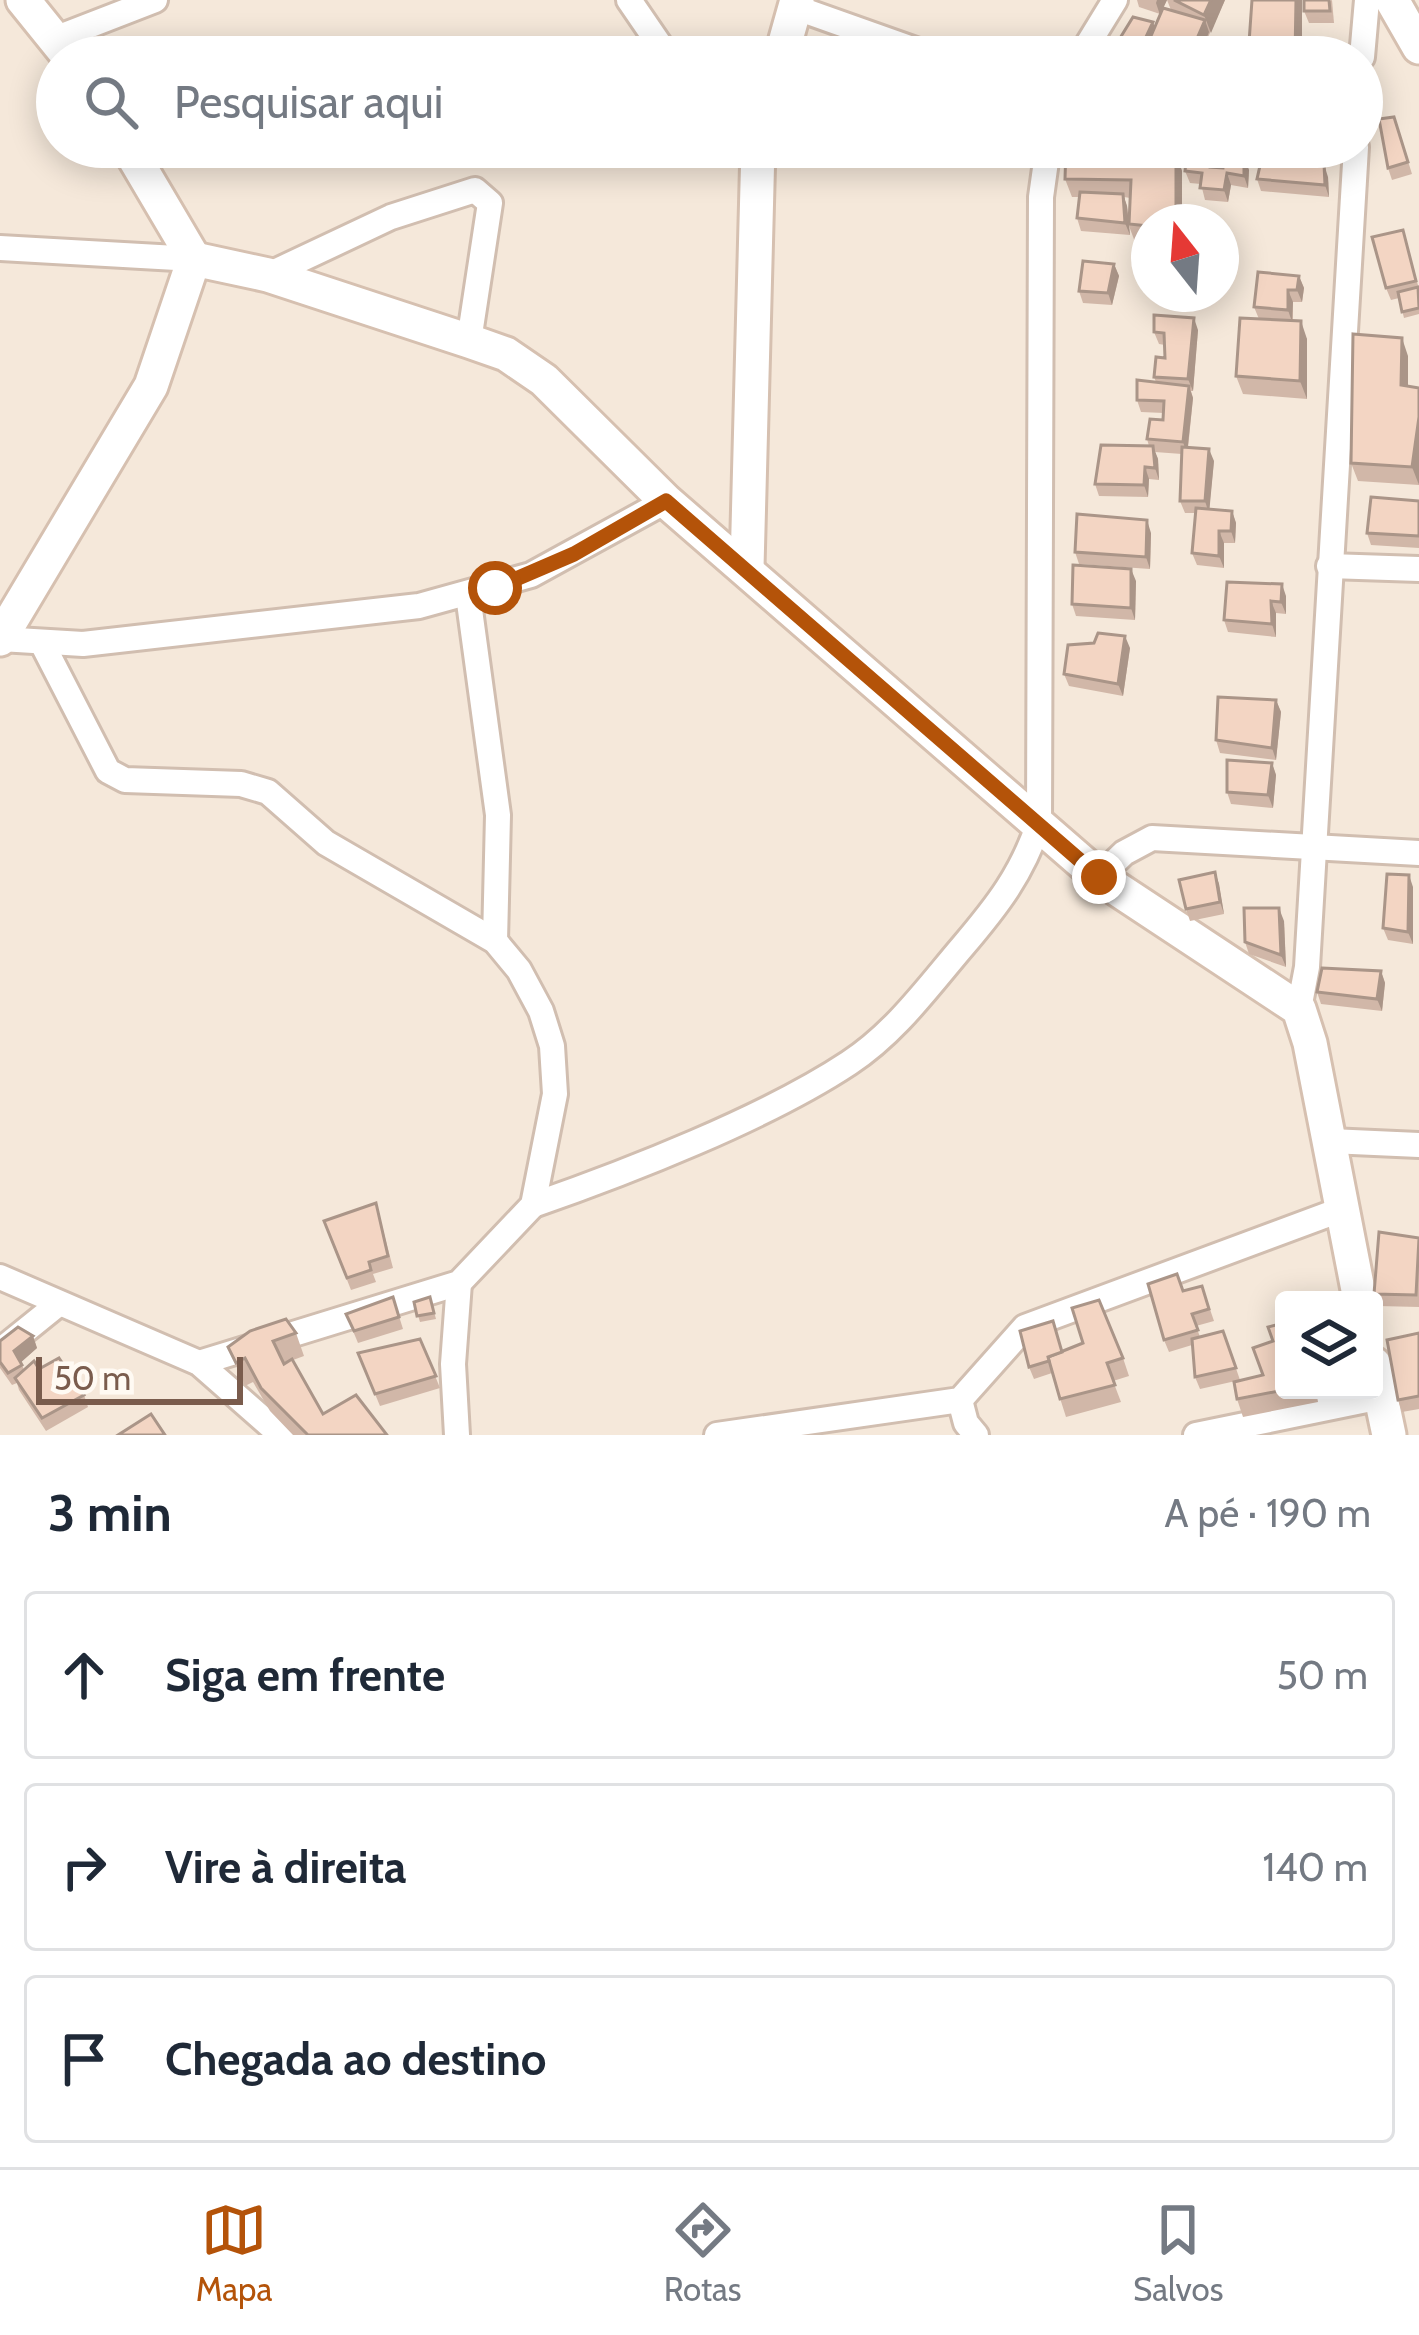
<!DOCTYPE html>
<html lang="pt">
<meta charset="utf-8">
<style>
:root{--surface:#fff;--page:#f2f2f3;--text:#1f2937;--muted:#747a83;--line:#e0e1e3;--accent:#b45309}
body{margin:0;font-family:Cabin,sans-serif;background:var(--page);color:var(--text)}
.controls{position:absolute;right:36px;bottom:36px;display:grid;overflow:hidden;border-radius:12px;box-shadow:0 6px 30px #0003}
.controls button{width:108px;height:108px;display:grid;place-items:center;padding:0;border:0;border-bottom:3px solid var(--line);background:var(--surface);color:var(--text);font:60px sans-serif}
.compass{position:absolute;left:1131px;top:204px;width:108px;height:108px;border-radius:50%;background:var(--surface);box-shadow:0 6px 30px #0003;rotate:343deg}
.scale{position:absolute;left:36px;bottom:30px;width:207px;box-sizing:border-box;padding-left:12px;border:6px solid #7a5c4d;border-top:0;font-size:33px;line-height:42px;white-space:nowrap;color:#7a5c4d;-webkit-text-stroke:9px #fffaf3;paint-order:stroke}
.stop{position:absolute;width:36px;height:36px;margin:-27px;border:9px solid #b45309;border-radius:50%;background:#fff}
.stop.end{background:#b45309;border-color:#fff;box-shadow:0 3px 12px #0008}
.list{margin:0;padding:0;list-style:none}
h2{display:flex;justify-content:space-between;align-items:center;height:156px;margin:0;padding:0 48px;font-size:51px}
h2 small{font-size:39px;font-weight:400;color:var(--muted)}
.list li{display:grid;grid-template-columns:78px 1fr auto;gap:36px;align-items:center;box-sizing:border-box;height:168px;margin:0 24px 24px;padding:0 24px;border:3px solid var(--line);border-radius:12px}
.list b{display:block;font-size:45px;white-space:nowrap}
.list em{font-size:39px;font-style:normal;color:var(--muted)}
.icon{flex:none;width:66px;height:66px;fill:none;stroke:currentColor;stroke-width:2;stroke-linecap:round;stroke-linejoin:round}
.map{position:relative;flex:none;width:1419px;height:1435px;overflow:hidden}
.search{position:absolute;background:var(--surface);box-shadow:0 6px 30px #0003;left:36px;right:36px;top:36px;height:132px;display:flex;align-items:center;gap:30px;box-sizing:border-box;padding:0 42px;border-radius:66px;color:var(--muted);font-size:45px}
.sheet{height:732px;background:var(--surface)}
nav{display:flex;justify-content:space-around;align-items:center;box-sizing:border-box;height:168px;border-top:3px solid var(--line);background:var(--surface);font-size:33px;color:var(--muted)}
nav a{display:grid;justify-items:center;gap:6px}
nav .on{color:var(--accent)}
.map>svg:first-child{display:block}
.residential{fill:#f5e8da;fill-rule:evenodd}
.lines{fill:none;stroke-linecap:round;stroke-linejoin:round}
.street-casing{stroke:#d1beb0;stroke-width:30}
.secondary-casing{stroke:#d6c0b0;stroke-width:39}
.street{stroke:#fff;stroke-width:24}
.secondary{stroke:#fff;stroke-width:33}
.wall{fill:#d1b7a8;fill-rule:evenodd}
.shaded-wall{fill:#aa9588}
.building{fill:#f3d5c3;stroke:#aa9588;stroke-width:3}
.route{stroke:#b45309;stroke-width:15}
</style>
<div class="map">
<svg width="1419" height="1435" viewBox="0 0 1419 1435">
<rect width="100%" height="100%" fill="#fdf6ec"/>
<path class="residential" d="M0 0H1419V1435H0ZM57 57H1362V147H57ZM1149 222H1221V294H1149ZM1284 1300H1374V1390H1284Z"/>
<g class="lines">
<defs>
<g id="street">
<path d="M629 0 668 57"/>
<path d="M794 7 935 57"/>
<path d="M57 38 155 0"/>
<path d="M1080 57 1115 0"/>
<path d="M1362 57 1367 0"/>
<path d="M0 248 194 259"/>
<path d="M268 275 391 217 475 190 490 203 469 341"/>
<path d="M1329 566 1419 569"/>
<path d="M468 595 498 815 495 941"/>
<path d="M0 639 83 644 419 606 531 575 666 501"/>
<path d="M43 645 108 771 125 780 241 784 268 792 326 843 495 941 519 970 541 1011 552 1046 555 1094 533 1205 459 1283 199 1363"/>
<path d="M1099 877 1124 853 1152 838 1419 853"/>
<path d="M1299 1009 1307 967 1356 147"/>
<path d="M1330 1141 1419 1145"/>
<path d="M533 1205C628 1172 766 1118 849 1063 895 1033 928 987 963 946 997 906 1022 874 1039 823L1041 197 1048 147"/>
<path d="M0 1277 199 1363 281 1435"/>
<path d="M0 1351 57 1305"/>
<path d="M960 1400 966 1423 976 1435"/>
<path d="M457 1435 453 1364 459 1283"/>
<path d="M717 1435 960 1400 1025 1327 1340 1210"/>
<path d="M1196 1435 1381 1397"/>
</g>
<g id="secondary">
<path d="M23 0 69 57"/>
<path d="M1392 0 1419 47"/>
<path d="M781 57 797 0"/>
<path d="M194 259 268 275 469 341 506 354 544 380 666 501 1099 877 1299 1009 1310 1043 1360 1300"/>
<path d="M747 567 758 147"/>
<path d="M0 639 151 386 194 259 128 147"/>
<path d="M1374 1364 1389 1435"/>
</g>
</defs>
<use href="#street" class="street-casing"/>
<use href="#secondary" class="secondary-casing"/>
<use href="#street" class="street"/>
<use href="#secondary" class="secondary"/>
</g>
<g class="wall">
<path d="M1137 0H1167L1163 8 1171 10 1167 0H1225L1199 57H1110L1119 47 1117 43 1154 27 1160 14 1139 7Z"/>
<path d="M1332 0 1334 23H1309L1304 11Z"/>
<path d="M1394 117 1412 174 1392 180 1388 168Z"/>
<path d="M1304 147H1331L1330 159H1308Z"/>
<path d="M1176 153 1182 171V222H1149V243L1135 242 1129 226 1130 235 1081 231 1077 218 1079 197H1072L1065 179ZM1124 197 1130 198 1129 222 1127 206Z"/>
<path d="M1244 158 1249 170 1248 188 1231 185 1228 202 1205 200 1201 184 1190 183 1185 171 1223 168Z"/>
<path d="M1328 177 1329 197 1261 191 1257 179Z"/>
<path d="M1403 230 1419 289V314L1404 318 1399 298 1391 300 1386 288Z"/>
<path d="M1114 264 1119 276 1112 305 1083 303 1079 291Z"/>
<path d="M1299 276 1304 288 1302 302H1293V321L1307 339V399L1243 394 1236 376 1259 319 1254 307Z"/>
<path d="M1200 294 1198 309 1175 307 1173 301Z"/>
<path d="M1198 330 1193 391H1191L1193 398 1188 448 1214 461 1209 509 1232 511 1236 523 1235 543H1224V568L1197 565 1192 553 1195 513H1185L1180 501 1182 454 1155 452 1158 459 1159 480 1149 479 1148 497 1099 496 1095 484 1149 446 1147 439 1163 420 1164 413 1141 412 1137 400 1156 382 1154 377 1165 358V345L1159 344 1154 332Z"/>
<path d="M1408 356V386L1419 485 1358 481 1351 463Z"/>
<path d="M1419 501V548L1371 545 1367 533Z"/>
<path d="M1151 533 1150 569 1079 564 1075 552Z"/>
<path d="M1136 581 1135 620 1076 616 1072 604Z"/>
<path d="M1286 596V614L1276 613V637L1228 632 1224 620Z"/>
<path d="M1094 643 1130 648 1123 696 1069 686 1064 674Z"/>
<path d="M1276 700 1281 712 1276 760 1220 753 1216 740Z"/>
<path d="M1272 763 1276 775 1273 808 1231 804 1227 792Z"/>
<path d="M1215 872 1219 884 1224 914 1190 921 1186 909Z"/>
<path d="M1413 887V944L1388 940 1383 928Z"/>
<path d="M1284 921 1286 967 1249 954 1245 942Z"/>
<path d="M1381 971 1385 983 1382 1011 1321 1004 1317 992Z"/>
<path d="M376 1203 393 1268 373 1274 376 1282 351 1290 324 1221Z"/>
<path d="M1419 1238V1307L1378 1306 1374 1294Z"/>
<path d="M1202 1286 1214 1321 1196 1326 1200 1337 1223 1331 1240 1380 1200 1389 1195 1377 1192 1345 1169 1352 1164 1340 1183 1291Z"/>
<path d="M393 1297 403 1329 358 1343 346 1314Z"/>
<path d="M430 1297 436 1319 420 1322 414 1302Z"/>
<path d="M296 1333 304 1356 293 1360 323 1414 387 1435H293L270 1411 253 1382 245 1386 228 1347Z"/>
<path d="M1419 1333V1409L1402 1412 1398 1400Z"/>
<path d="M33 1336 37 1348 21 1362 24 1370 39 1369 84 1395 88 1407 46 1431 19 1390 17 1383 12 1385 0 1368V1341Z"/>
<path d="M420 1339 440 1388 380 1406 358 1353Z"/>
<path d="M1062 1351 1123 1358 1129 1376 1113 1381 1121 1402 1066 1417 1052 1373 1034 1379 1029 1367Z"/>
<path d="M1263 1375 1284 1390H1316L1318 1402 1243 1417 1237 1399Z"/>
</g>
<g class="shaded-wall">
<path d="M1157 0H1167L1160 15 1156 3Z"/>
<path d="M1211 0H1225L1211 33 1204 15Z"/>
<path d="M1296 0H1302V57H1295Z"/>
<path d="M1205 20 1209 32 1199 57H1189Z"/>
<path d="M1153 22 1155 28 1141 57 1139 52Z"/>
<path d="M1176 153 1182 171V222H1176Z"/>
<path d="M1244 158 1249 170 1248 188 1244 176Z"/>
<path d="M1324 164 1328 177 1329 197 1325 185Z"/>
<path d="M1227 173 1231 185 1228 202 1224 190Z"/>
<path d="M1123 194 1127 206 1130 235 1125 223Z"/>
<path d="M1114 264 1119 276 1112 305 1108 293Z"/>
<path d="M1299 276 1304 288 1302 302 1297 290Z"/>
<path d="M1288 290 1293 302 1292 322 1288 310Z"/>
<path d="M1194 318 1198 330 1193 391 1188 379Z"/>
<path d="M1301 321 1307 339V399L1300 381Z"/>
<path d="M1402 338 1408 356V403L1401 385Z"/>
<path d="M1189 386 1193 398 1187 454 1183 442Z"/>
<path d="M1419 418V485L1412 467Z"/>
<path d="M1153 446 1158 459 1159 480 1155 468Z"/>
<path d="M1209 449 1214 461 1209 514 1205 501Z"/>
<path d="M1145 467 1149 479 1148 497 1144 485Z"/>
<path d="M1232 511 1236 523 1235 543 1231 531Z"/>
<path d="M1147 520 1151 533 1150 569 1146 557Z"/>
<path d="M1219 531 1224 543V568L1219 556Z"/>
<path d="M1131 569 1136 581 1135 620 1131 608Z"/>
<path d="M1282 584 1286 596V614L1281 602Z"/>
<path d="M1271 601 1276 613V637L1272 624Z"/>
<path d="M1125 636 1130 648 1123 696 1118 684Z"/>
<path d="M1276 700 1281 712 1276 760 1272 748Z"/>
<path d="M1272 763 1276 775 1273 808 1268 795Z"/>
<path d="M1215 872 1219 884 1224 914 1220 902Z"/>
<path d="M1409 875 1413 887V944L1408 932Z"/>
<path d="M1279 908 1284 921 1286 967 1281 955Z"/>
<path d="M1381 971 1385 983 1382 1011 1377 999Z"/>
<path d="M33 1336 37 1348 19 1364 14 1351Z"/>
</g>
<g class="building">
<path d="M1174 0H1211L1204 15Z"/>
<path d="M1252 0H1296L1295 57H1248Z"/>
<path d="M1304 0H1329L1330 11H1304Z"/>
<path d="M1163 8 1205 20 1189 57H1142Z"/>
<path d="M1133 17 1153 22 1139 52 1117 43Z"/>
<path d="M1305 39 1328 42V57H1305Z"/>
<path d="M1116 46 1137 55 1135 57H1110Z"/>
<path d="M1394 117 1408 162 1388 168 1379 119Z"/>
<path d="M1066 147H1103L1176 153V222H1149V226L1129 224 1131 180 1065 179Z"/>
<path d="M1187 153 1210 155V167L1223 168 1224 155 1244 158V176L1227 173 1224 190 1200 188 1202 173 1185 171Z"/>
<path d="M1262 157 1324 164 1325 185 1257 179Z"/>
<path d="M1080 192 1123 194 1125 223 1077 218Z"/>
<path d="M1403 230 1416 281 1386 288 1372 237Z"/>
<path d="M1083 261 1114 264 1108 293 1079 291Z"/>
<path d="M1258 272 1299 276 1297 290H1288V310L1254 307Z"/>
<path d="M1418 287 1419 308 1402 312 1398 292Z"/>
<path d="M1174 294H1197L1196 303 1173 301Z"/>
<path d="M1154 315 1194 318 1188 379 1154 377 1156 357 1165 358 1164 333 1154 332Z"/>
<path d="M1240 318 1301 321 1300 381 1236 376Z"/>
<path d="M1353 334 1402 338 1401 385 1419 388V417L1412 467 1351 463Z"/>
<path d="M1137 380 1189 386 1183 442 1147 439 1150 419 1163 420 1164 401 1137 400Z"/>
<path d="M1101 445 1153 446 1155 468 1145 467 1144 485 1095 484Z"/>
<path d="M1182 447 1209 449 1205 501H1180Z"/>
<path d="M1371 497 1419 501V536L1367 533Z"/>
<path d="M1196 508 1232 511 1231 531H1219V556L1192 553Z"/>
<path d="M1077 514 1147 520 1146 557 1075 552Z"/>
<path d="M1073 565 1131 569V608L1072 604Z"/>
<path d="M1227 582 1282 584 1281 602 1271 601 1272 624 1224 620Z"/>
<path d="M1098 633 1125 636 1118 684 1064 674 1068 645 1094 643Z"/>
<path d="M1218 697 1276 700 1272 748 1216 740Z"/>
<path d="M1227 760 1272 763 1268 795 1227 792Z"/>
<path d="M1215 872 1220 902 1186 909 1179 880Z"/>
<path d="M1387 874 1409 875 1408 932 1383 928Z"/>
<path d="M1244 908H1279L1281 955 1245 942Z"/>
<path d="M1322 968 1381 971 1377 999 1317 992Z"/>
<path d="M376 1203 388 1256 369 1262 371 1270 347 1278 324 1221Z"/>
<path d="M1379 1232 1419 1238 1416 1295 1374 1294Z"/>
<path d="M1177 1274 1183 1291 1202 1286 1209 1309 1192 1314 1198 1330 1164 1340 1148 1284Z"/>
<path d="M393 1297 399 1317 354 1331 346 1314Z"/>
<path d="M430 1297 434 1313 417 1316 414 1302Z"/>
<path d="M1099 1300 1123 1358 1107 1363 1115 1385 1060 1399 1048 1357 1083 1343 1072 1308Z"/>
<path d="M286 1319 296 1333 273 1341 284 1364 292 1359 323 1414 356 1395 387 1435H308L261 1388 245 1358 236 1363 228 1347 250 1331Z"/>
<path d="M1053 1321 1062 1352 1048 1357 1049 1361 1029 1367 1020 1331Z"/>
<path d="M1284 1323V1390L1237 1399 1234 1382 1263 1375 1253 1348 1273 1341 1268 1327Z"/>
<path d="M18 1327 33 1336 14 1351 22 1365 8 1373 0 1362V1341Z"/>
<path d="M1223 1331 1236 1368 1195 1377 1192 1339Z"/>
<path d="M1419 1333V1396L1398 1400 1387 1340Z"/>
<path d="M420 1339 436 1376 375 1394 358 1353Z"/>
<path d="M59 1358 84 1395 42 1418 15 1378 34 1361 39 1369Z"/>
<path d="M151 1414 165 1435H118Z"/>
</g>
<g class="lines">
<path class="route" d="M495 588 574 554 666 501 1099 877"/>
</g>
</svg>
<div class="controls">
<button><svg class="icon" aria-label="layers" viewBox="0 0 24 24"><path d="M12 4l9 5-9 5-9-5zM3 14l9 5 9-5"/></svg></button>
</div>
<svg class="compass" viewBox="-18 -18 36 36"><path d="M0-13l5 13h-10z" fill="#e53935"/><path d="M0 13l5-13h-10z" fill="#747a83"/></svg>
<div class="scale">50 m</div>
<div class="stop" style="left:495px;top:588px"></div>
<div class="stop end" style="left:1099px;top:877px"></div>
<div class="search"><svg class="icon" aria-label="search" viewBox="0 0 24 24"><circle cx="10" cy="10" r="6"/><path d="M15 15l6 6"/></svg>Pesquisar aqui</div>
</div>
<section class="sheet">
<h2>3 min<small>A pé · 190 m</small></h2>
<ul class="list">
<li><svg class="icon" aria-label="ahead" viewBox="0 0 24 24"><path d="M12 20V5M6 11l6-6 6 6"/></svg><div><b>Siga em frente</b></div><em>50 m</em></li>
<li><svg class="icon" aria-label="right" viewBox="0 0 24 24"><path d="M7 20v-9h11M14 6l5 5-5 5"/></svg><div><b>Vire à direita</b></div><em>140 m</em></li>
<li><svg class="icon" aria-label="arrive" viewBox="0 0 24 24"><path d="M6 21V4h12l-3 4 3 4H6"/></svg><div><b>Chegada ao destino</b></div></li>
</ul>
</section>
<nav>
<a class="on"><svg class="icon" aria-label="map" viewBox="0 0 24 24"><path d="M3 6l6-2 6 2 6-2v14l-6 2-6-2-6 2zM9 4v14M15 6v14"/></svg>Mapa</a>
<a><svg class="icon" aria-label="directions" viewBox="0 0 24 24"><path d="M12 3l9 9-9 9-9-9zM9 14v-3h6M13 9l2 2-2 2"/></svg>Rotas</a>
<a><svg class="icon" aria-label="saved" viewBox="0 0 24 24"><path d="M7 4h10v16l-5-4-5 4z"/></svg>Salvos</a>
</nav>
